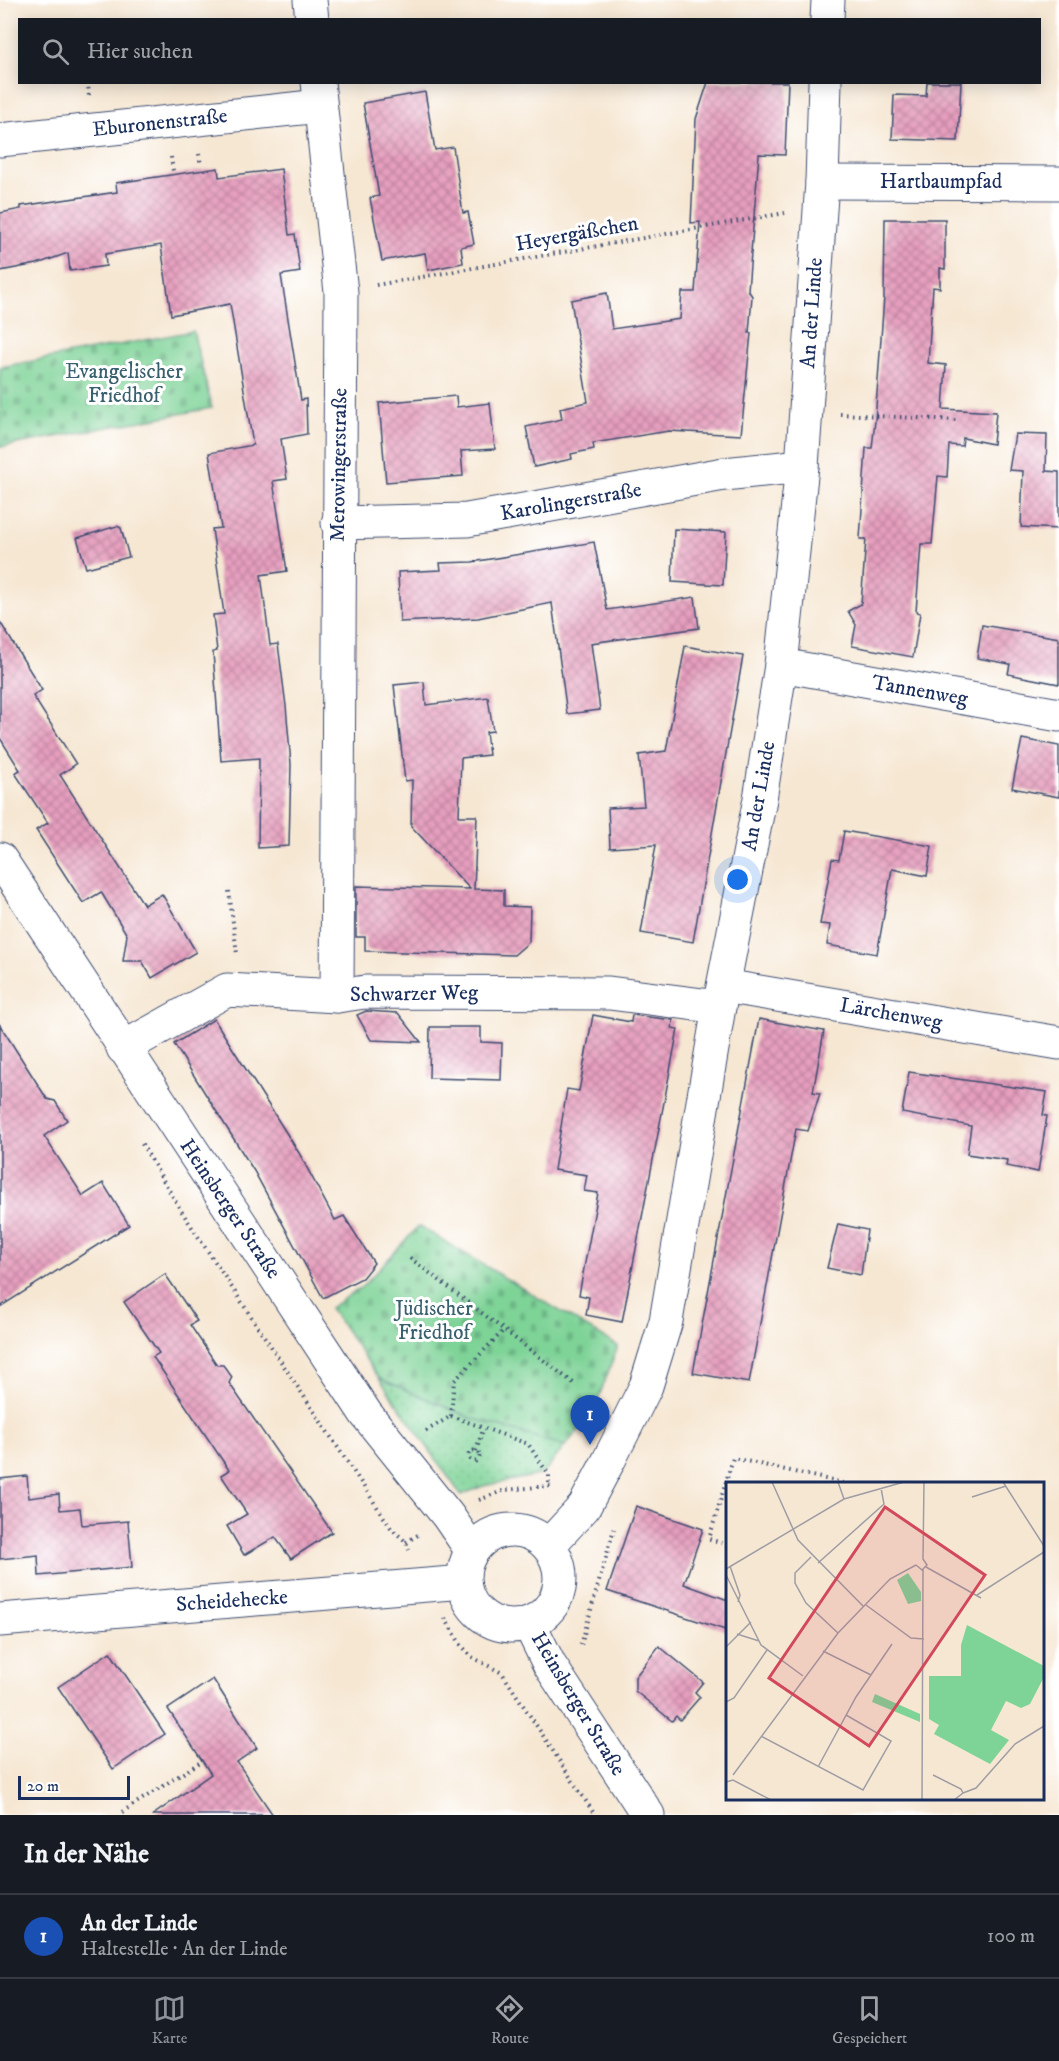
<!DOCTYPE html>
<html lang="de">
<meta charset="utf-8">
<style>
:root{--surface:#171b24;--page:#242831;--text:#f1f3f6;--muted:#9ea1a6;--line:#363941;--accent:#8c9099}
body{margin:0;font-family:"IM FELL DW Pica",serif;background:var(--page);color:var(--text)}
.scale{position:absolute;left:18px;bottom:15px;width:112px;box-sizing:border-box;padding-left:6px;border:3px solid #1b2f5e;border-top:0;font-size:16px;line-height:21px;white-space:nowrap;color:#1b2f5e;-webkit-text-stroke:4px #fff;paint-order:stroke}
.you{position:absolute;left:738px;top:880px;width:21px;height:21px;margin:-15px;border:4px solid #fff;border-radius:50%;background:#1a73e8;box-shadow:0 0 0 9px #1a73e833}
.badge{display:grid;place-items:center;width:39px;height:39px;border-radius:50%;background:var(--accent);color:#fff;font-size:20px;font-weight:700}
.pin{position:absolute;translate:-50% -50px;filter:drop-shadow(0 2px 3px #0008)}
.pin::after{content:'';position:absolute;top:32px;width:21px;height:18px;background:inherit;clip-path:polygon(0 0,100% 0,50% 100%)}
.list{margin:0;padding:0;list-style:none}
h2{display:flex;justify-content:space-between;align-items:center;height:78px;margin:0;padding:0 24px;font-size:26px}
h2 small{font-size:20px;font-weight:400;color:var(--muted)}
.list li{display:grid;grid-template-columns:39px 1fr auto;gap:18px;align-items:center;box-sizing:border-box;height:84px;padding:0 24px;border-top:2px solid var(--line)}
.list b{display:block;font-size:22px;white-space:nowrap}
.list p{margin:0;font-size:20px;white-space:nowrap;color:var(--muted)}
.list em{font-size:20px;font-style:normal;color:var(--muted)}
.icon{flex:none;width:33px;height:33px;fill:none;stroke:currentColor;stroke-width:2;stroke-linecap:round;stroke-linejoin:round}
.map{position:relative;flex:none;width:1059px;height:1815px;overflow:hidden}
.search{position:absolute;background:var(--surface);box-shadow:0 3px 15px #0003;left:18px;right:18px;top:18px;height:66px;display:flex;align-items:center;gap:15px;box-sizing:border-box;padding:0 21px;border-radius:0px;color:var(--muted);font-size:22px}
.sheet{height:162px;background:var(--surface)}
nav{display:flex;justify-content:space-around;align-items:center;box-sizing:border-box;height:84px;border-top:2px solid var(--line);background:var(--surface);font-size:16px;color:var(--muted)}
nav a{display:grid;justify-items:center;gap:3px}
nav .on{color:var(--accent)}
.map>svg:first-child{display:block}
.green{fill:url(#green-dots);stroke:#4c817a;stroke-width:1.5}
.cemetery{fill:url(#cemetery-stones);stroke:#4c817a;stroke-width:1.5}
.building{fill:url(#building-cross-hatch)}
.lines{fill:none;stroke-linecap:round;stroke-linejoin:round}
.minor-casing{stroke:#3c4b70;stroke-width:35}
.path{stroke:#3c4b70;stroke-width:4;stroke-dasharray:1.5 4.5;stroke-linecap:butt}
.minor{stroke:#fff;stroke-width:33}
.labels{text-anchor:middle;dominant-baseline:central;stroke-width:6;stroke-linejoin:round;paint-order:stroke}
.street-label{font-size:21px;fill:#1b2f5e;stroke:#fff}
.park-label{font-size:21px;fill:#39606f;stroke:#fff}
.inset-road{fill:none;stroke:#9e9da4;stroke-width:1.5}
.view{fill:#d1495b;fill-opacity:0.15;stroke:#d1495b;stroke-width:3}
.inset-edge{fill:none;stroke:#1b2f5e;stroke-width:3}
</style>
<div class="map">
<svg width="1059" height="1815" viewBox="0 0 1059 1815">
<defs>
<pattern id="green-dots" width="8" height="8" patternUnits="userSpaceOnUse" patternTransform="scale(1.5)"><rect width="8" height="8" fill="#7ed397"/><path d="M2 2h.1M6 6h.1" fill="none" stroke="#6cb585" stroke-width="1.8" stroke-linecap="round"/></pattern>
<pattern id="cemetery-stones" width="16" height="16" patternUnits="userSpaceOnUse" patternTransform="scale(1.5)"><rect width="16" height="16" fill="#7ed397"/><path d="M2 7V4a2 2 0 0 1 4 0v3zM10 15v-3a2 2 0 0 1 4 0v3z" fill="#6cb585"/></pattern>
<pattern id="building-cross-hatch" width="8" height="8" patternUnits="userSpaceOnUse" patternTransform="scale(1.5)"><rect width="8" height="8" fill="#e79fbe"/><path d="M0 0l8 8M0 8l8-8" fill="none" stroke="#ba829e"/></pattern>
</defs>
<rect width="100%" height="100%" fill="#fff"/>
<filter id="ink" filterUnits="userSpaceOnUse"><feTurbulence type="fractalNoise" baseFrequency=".0167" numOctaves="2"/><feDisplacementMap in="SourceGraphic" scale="12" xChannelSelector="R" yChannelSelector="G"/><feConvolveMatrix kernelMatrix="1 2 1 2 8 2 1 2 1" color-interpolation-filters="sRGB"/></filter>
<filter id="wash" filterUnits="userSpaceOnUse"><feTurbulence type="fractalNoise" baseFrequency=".008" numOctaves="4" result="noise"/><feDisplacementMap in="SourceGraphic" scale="24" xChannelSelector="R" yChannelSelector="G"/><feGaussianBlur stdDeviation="1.35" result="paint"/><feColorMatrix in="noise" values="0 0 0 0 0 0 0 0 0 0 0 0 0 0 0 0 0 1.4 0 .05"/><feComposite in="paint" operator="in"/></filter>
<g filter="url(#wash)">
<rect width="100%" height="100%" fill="#f6e7d3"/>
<path class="green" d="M379 1378 471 1418 565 1446 543 1474 483 1486 461 1495Z"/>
<g class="cemetery">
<path d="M193 331 212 408 0 447V367Z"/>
<path d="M419 1226 618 1346 592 1415 565 1446 471 1418 379 1378 330 1308 363 1286Z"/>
</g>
<g id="blocks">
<g class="building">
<path d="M708 82H788L785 155 759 154 748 290 752 296 749 333H751L741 435 669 431 593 443 594 449 571 454 572 459 534 467 526 427 562 419 560 408 588 402 571 300 607 293 612 329 680 319 682 292H695L700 222 691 223 696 119Z"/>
<path d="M927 82H961L958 141 892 139 894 95 926 96Z"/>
<path d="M425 92 435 150 453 147 463 213 468 212 474 244 461 247 463 263 428 270 425 253 382 261 370 198 379 196 363 103Z"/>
<path d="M218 168 219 177 281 169 289 235 295 234 300 272 281 275 301 400 306 399 307 434 281 439 287 479 273 481 287 571 261 575 270 645 278 644 286 706 291 764 289 846 258 848 259 758 221 761 213 652 217 651 213 615 224 614 212 529 221 528 209 453 253 445 230 304 171 315 161 245 105 254 106 266 70 271 68 253 37 264 0 271V213L21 209V206L117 192 116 183Z"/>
<path d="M885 219H945V269L940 268V288L933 287 928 363 946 365 943 409 996 412 993 444 963 438 962 446 949 445 947 477 938 476 932 544H921L916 612 920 613 913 657 852 646 856 625 848 611 861 604 866 539H860L866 448H872L875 421 884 297Z"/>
<path d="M456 396 457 407 490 403 495 449 461 451 463 476 386 482 379 403Z"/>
<path d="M1015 434 1047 435 1046 471 1059 472V529L1021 527 1023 471 1009 470Z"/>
<path d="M117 526 121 528 129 557 86 568 77 538Z"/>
<path d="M674 529 726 532 723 585 672 582Z"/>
<path d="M594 542 607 610 695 597 699 628 591 643 600 710 567 714 552 603 478 618 400 622 398 572 441 570 440 563 472 562Z"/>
<path d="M0 622 42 690 33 696 76 764 60 775 144 905 162 894 196 952 152 978 142 961H123L127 935 101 892 83 903 36 830 48 823 15 773 20 770 0 738Z"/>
<path d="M982 625 1059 638V684L1008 674 1010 664 977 658Z"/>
<path d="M685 646 743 656 693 942 641 933 656 845 610 848 608 808 644 806 639 755 666 751Z"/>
<path d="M424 682 426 705 488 697 493 731 486 732 489 755 461 758 459 816H477L474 889 504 890V906L530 907 529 942 514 955 365 951V937H356V886L470 889 411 826 412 780 405 781 394 685Z"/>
<path d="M1022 739 1059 746V797L1012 788Z"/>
<path d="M844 831 932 846 927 876 892 869 877 954 827 945 830 925 820 924 832 859 839 860Z"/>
<path d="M366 1011 398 1013 421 1042 371 1040 357 1015Z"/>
<path d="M593 1015 631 1022 632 1015 673 1020 672 1028 678 1029 622 1322 586 1315 589 1297 579 1295 598 1193 584 1191 587 1175 554 1170 567 1089 579 1091Z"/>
<path d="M214 1019 299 1153 335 1220 344 1216 374 1263 362 1278 323 1298 254 1171 174 1044Z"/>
<path d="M759 1019 824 1031 813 1092 820 1093 808 1131 796 1129 749 1383 693 1373Z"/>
<path d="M0 1025 47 1099 55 1101 67 1120 44 1136 83 1196 103 1183 129 1225 0 1307Z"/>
<path d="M430 1027H481V1042L502 1043 501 1080 429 1078Z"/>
<path d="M909 1072 1047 1092 1043 1115 1047 1116 1038 1172 1006 1166 1007 1160 967 1154 971 1126 902 1113Z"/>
<path d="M838 1224 867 1230 861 1275 827 1268Z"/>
<path d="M165 1274 197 1321 190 1325 217 1365H223L232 1377 229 1383 332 1532 291 1559 275 1537 244 1555 227 1526 247 1514 221 1475 229 1470 153 1357 159 1353 124 1302Z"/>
<path d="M27 1476 29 1498 59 1494 60 1510 80 1508 82 1525 128 1521 132 1567 39 1576 38 1555 0 1559V1479Z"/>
<path d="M636 1506 703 1529 684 1584 728 1600V1631L607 1591Z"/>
<path d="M659 1646 703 1682 695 1692 700 1697 680 1720 676 1716 672 1721 635 1691V1677Z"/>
<path d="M110 1652 165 1734 113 1769 58 1687Z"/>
<path d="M213 1679 257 1748 237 1762 273 1815H153L211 1774 168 1709Z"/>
</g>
</g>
</g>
<g filter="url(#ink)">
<use href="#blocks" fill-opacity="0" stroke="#3c4b70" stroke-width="1.5"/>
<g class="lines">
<defs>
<g id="minor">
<path d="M310 0 312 20"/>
<path d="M827 20 828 0"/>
<path d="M318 82 341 292 337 996"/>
<path d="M0 140 320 106"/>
<path d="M822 182 1059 183"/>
<path d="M338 523 467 520 724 474 802 466"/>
<path d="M781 665 1059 715"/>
<path d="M0 859 366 1414 448 1516 472 1551"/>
<path d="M724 986 1059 1043"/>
<path d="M123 1048 227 990 337 996 365 992 609 993 719 1007"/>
<circle cx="512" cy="1578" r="48"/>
<path d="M549 1545 584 1507 608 1462 646 1386 666 1321 719 1007 760 799 781 665 802 466 822 182 825 82"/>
<path d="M0 1620 464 1582"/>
<path d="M529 1623 549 1664 648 1815"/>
</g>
</defs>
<use href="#minor" class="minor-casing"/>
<g class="path">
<path d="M88 82 89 97"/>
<path d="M199 154 201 165"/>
<path d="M171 157 173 171"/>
<path d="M376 285 785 213"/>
<path d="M840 414 956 420"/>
<path d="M229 891 237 954"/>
<path d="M142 1144 180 1209 391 1528 406 1542 409 1550"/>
<path d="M410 1258 576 1385"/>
<path d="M451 1416 528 1444 549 1475V1486"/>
<path d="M451 1416 454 1381 503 1331"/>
<path d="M426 1431 451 1416"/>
<circle cx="474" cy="1456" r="5.5"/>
<path d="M476 1451 483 1430"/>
<path d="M479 1500 505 1490 549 1486 553 1489"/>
<path d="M406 1542 418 1535"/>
<path d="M728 1545 709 1539 733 1458 847 1484"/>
<path d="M445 1618 461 1645 472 1657 502 1673 595 1815"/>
<path d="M581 1645 614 1529"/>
<path d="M122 1812 199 1763"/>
</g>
<use href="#minor" class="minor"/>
</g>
</g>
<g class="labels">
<g class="street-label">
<text transform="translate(160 123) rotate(-6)">Eburonenstraße</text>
<text x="941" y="182">Hartbaumpfad</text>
<text transform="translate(577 234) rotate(-10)">Heyergäßchen</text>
<text transform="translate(812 313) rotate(-86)">An der Linde</text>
<text transform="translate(339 465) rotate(-89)">Merowingerstraße</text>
<text transform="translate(571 502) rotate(-10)">Karolingerstraße</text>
<text transform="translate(920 691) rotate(10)">Tannenweg</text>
<text transform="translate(759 796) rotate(-80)">An der Linde</text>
<text transform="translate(414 994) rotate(-1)">Schwarzer Weg</text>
<text transform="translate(891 1014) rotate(10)">Lärchenweg</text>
<text transform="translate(230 1209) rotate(56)">Heinsberger Straße</text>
<text transform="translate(232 1601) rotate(-4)">Scheidehecke</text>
<text transform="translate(578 1704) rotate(59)">Heinsberger Straße</text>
</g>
<g class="park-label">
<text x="124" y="372">Evangelischer<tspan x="124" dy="24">Friedhof</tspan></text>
<text x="434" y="1309">Jüdischer<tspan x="434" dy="24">Friedhof</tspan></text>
</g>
</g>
<g transform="translate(726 1482)">
<rect width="318" height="318" fill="#f6e7d3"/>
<path d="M182 91 195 110V119L182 122 171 98ZM241 143 318 184V195L304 222 295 226 280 219 265 248 283 258 264 282 208 252 213 243 203 237V194H235V163ZM149 212 194 232V240L146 220Z" fill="#7ed397"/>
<path class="inset-road" d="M46 0 72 58 138 125M112 0 118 17M277 0 318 64M246 15 280 4M85 75 69 91V101L80 121 112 151M92 81 158 22 155 6M190 83 196 88 201 83 197 77 198 0M4 84 14 113 12 120M200 85 255 116M0 87 118 17 178 0M0 93 35 163 77 194M251 113 318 70M140 123 185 156 198 157M11 152 33 159M0 165 25 140M97 169 145 193M0 220 8 216 41 168M35 254 137 308 165 259 120 233M92 285 130 215 166 162M7 293 112 151 164 97 190 83M207 293 235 307 237 311 228 318M0 300 7 298 45 318M237 311 250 306 289 262 318 244M196 318 197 87"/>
<path class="view" d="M159 25 259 93 143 264 43 196Z"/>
<rect width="318" height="318" class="inset-edge"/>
</g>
</svg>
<div class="scale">20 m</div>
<div class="you"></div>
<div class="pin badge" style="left:590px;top:1445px;background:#1a4fb4">1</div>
<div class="search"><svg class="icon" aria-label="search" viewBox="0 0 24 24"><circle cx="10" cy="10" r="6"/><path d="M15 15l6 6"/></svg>Hier suchen</div>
</div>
<section class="sheet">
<h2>In der Nähe<small></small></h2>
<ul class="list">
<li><span class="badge" style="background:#1a4fb4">1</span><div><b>An der Linde</b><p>Haltestelle · An der Linde</p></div><em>100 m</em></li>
</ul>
</section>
<nav>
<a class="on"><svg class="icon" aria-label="map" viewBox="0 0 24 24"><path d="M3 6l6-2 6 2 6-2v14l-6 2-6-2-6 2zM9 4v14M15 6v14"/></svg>Karte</a>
<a><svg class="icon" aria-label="directions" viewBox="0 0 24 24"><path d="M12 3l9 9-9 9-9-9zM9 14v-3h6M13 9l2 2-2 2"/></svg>Route</a>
<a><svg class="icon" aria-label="saved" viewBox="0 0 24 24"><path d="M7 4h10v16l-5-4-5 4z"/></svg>Gespeichert</a>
</nav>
